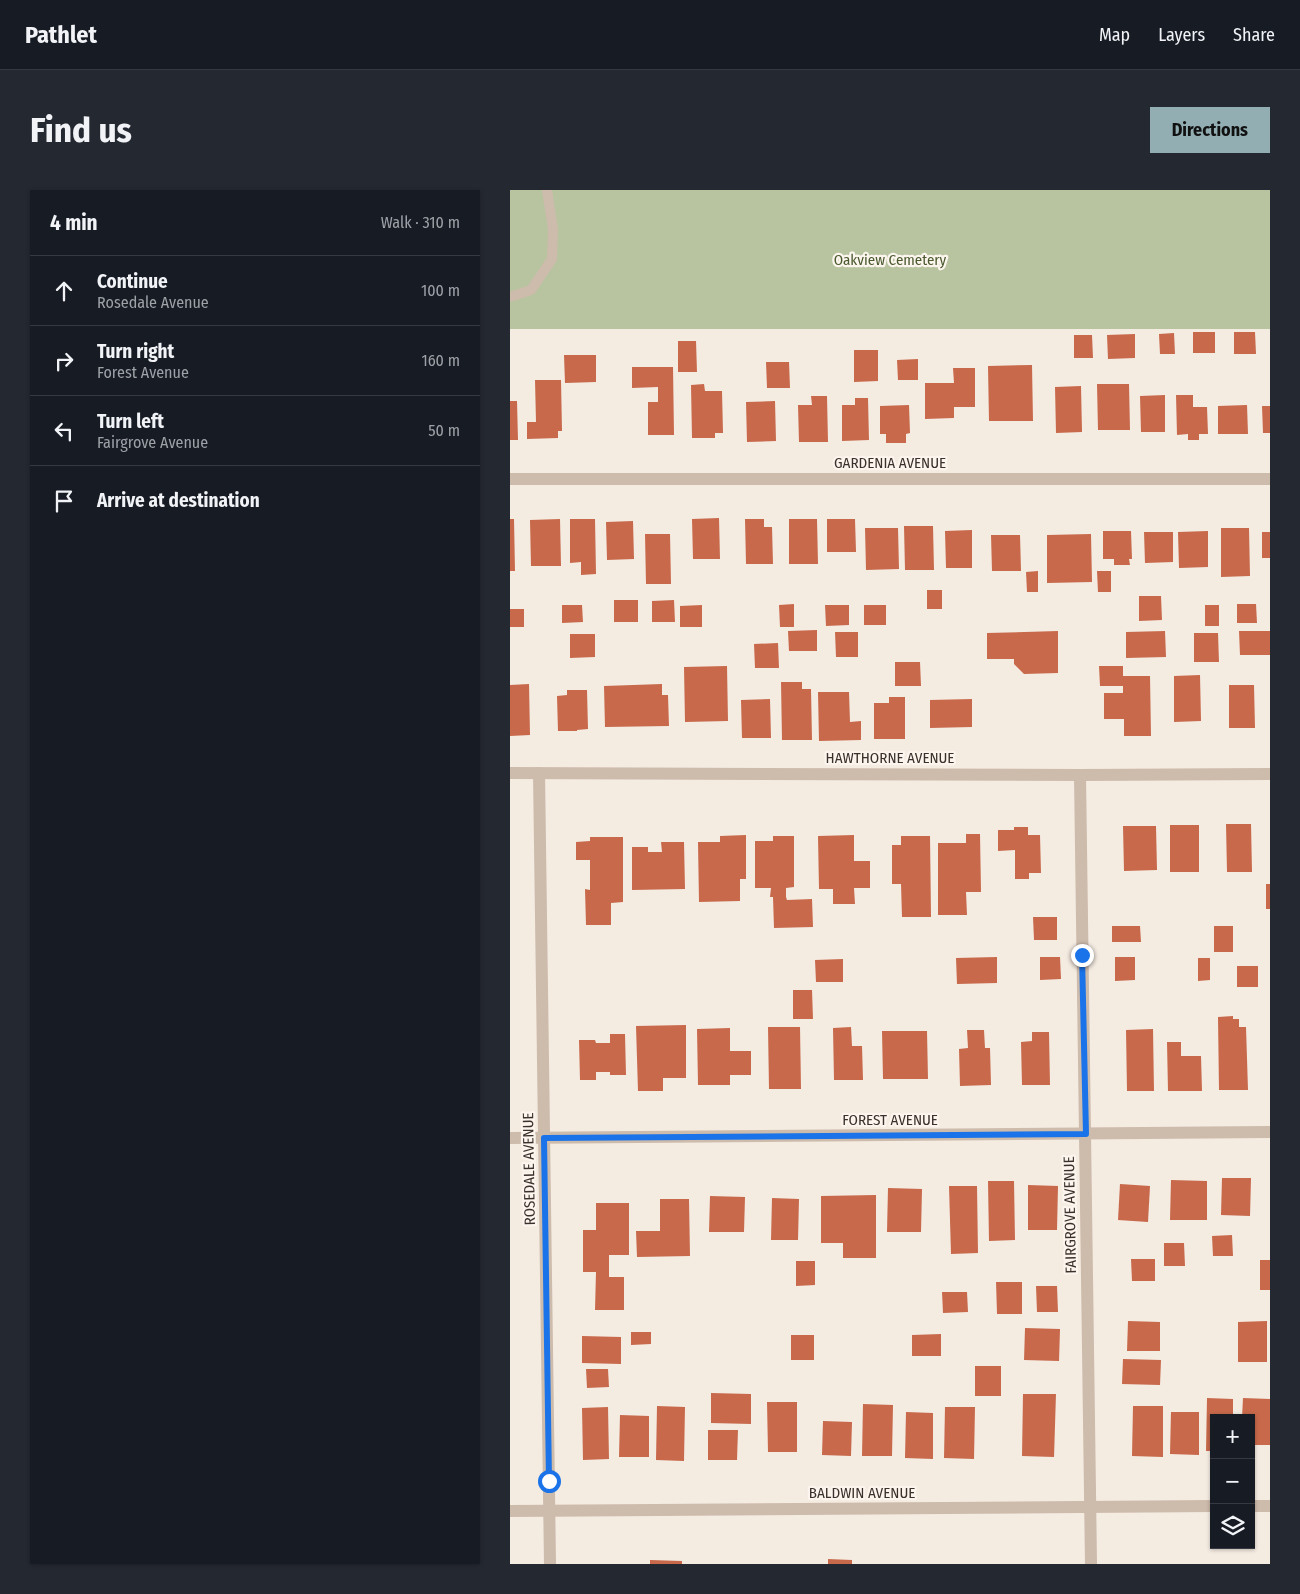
<!DOCTYPE html>
<meta charset="utf-8">
<style>
:root{--surface:#171b24;--page:#242831;--text:#f1f3f6;--muted:#9ea1a6;--line:#363941;--accent:#92aeb2}
body{margin:0;font-family:"Fira Sans Condensed",sans-serif;background:var(--page);color:var(--text)}
.controls{position:absolute;right:15px;bottom:15px;display:grid;overflow:hidden;border-radius:0px;box-shadow:0 1px 4px #0004}
.controls button{width:45px;height:45px;display:grid;place-items:center;padding:0;border:0;border-bottom:1px solid var(--line);background:var(--surface);color:var(--text);font:25px sans-serif}
.stop{position:absolute;width:15px;height:15px;margin:-11px;border:4px solid #1a73e8;border-radius:50%;background:#fff}
.stop.end{background:#1a73e8;border-color:#fff;box-shadow:0 1px 5px #0008}
.list{margin:0;padding:0;list-style:none}
h2{display:flex;justify-content:space-between;align-items:center;height:65px;margin:0;padding:0 20px;font-size:21px}
h2 small{font-size:16px;font-weight:400;color:var(--muted)}
.list li{display:grid;grid-template-columns:32px 1fr auto;gap:15px;align-items:center;box-sizing:border-box;height:70px;padding:0 20px;border-top:1px solid var(--line)}
.list b{display:block;font-size:19px;white-space:nowrap}
.list p{margin:0;font-size:16px;white-space:nowrap;color:var(--muted)}
.list em{font-size:16px;font-style:normal;color:var(--muted)}
.icon{flex:none;width:28px;height:28px;fill:none;stroke:currentColor;stroke-width:2;stroke-linecap:round;stroke-linejoin:round}
.map{position:relative;flex:none;width:760px;height:1374px;overflow:hidden;border-radius:0px}
header{display:flex;align-items:center;gap:30px;box-sizing:border-box;height:70px;padding:0 25px;background:var(--surface);border-bottom:1px solid var(--line)}
header strong{font-size:24px}
nav{display:flex;gap:28px;margin-inline-start:auto;font-size:18px}
.intro{display:flex;align-items:center;justify-content:space-between;box-sizing:border-box;height:120px;padding:0 30px}
h1{margin:0;font-size:35px}
.button{padding:12px 22px;border-radius:0px;background:var(--accent);color:#111;font-size:18px;font-weight:700}
main{display:flex;gap:30px;padding:0 30px}
aside{flex:1;background:var(--surface);border-radius:0px;box-shadow:0 1px 4px #0004}
.map>svg:first-child{display:block}
.green{fill:#b8c4a0}
.building{fill:#c8694b}
.lines{fill:none;stroke-linecap:round;stroke-linejoin:round}
.service{stroke:#cdbbac;stroke-width:10}
.minor{stroke:#cdbbac;stroke-width:12}
.tertiary{stroke:#cdbbac;stroke-width:12}
.route{stroke:#1a73e8;stroke-width:6}
.labels{text-anchor:middle;dominant-baseline:central;stroke-width:4.5;stroke-linejoin:round;paint-order:stroke}
.park-label{font-size:15px;fill:#4a5a2e;stroke:#fbf5ee}
.street-label{font-size:15px;fill:#3b302b;stroke:#fbf5ee}
</style>
<header>
<strong>Pathlet</strong>
<nav><a>Map</a><a>Layers</a><a>Share</a></nav>
</header>
<div class="intro"><h1>Find us</h1><a class="button">Directions</a></div>
<main>
<aside>
<h2>4 min<small>Walk · 310 m</small></h2>
<ul class="list">
<li><svg class="icon" aria-label="ahead" viewBox="0 0 24 24"><path d="M12 20V5M6 11l6-6 6 6"/></svg><div><b>Continue</b><p>Rosedale Avenue</p></div><em>100 m</em></li>
<li><svg class="icon" aria-label="right" viewBox="0 0 24 24"><path d="M7 20v-9h11M14 6l5 5-5 5"/></svg><div><b>Turn right</b><p>Forest Avenue</p></div><em>160 m</em></li>
<li><svg class="icon" aria-label="left" viewBox="0 0 24 24"><path d="M17 20v-9H6M10 6l-5 5 5 5"/></svg><div><b>Turn left</b><p>Fairgrove Avenue</p></div><em>50 m</em></li>
<li><svg class="icon" aria-label="arrive" viewBox="0 0 24 24"><path d="M6 21V4h12l-3 4 3 4H6"/></svg><div><b>Arrive at destination</b></div></li>
</ul>
</aside>
<div class="map">
<svg width="760" height="1374" viewBox="0 0 760 1374">
<rect width="100%" height="100%" fill="#f4ebe1"/>
<rect class="green" x="0" y="0" width="760" height="139"/>
<g class="building">
<rect x="683" y="142" width="22" height="21"/>
<path d="M724 142H745L746 164H724Z"/>
<path d="M664 143 665 164H650L649 144Z"/>
<path d="M625 144V168L598 169 597 145Z"/>
<path d="M564 145H582L583 168H564Z"/>
<path d="M168 151H186L187 182H168Z"/>
<path d="M344 160H368V191L344 192Z"/>
<path d="M54 165H86V192L55 193Z"/>
<path d="M408 169V190H388L387 170Z"/>
<path d="M256 172H279L280 198H257Z"/>
<path d="M522 175 523 231H479L478 176Z"/>
<path d="M122 177H163L164 245H138V212H148V197L122 198Z"/>
<path d="M443 178H465V217H444V228L415 229V193H444Z"/>
<path d="M25 190H51L52 241H48V248L17 249V232H26Z"/>
<path d="M194 194 195 201H212L213 243H205V248H182L181 195Z"/>
<path d="M587 194H619L620 240H588Z"/>
<path d="M571 196 572 242 546 243 545 197Z"/>
<path d="M655 205V242H631L630 206Z"/>
<path d="M666 205H683V217H697L698 244H689V250H678V244L667 245Z"/>
<path d="M301 206H317L318 252H289L288 215H302Z"/>
<path d="M345 208H358L359 250 332 251V215H345Z"/>
<path d="M0 211H7L8 250H0Z"/>
<path d="M265 211 266 251 237 252 236 212Z"/>
<path d="M399 215 400 243 396 244V253H376V244H370V216Z"/>
<path d="M737 215 738 244H708V216Z"/>
<path d="M752 216H760V243H753Z"/>
<path d="M209 328 210 369H183L182 329Z"/>
<path d="M0 329H4L5 381H0Z"/>
<path d="M50 329 51 376H21L20 330Z"/>
<path d="M60 329H85L86 384 71 385V372L60 373Z"/>
<path d="M235 329H254V337H262L263 374H236Z"/>
<path d="M279 329H307L308 374H279Z"/>
<path d="M317 329H345L346 362H317Z"/>
<path d="M123 331 124 369 97 370 96 332Z"/>
<path d="M394 336H423L424 380H395Z"/>
<path d="M355 338H388L389 379 356 380Z"/>
<path d="M711 338H739L740 386 711 387Z"/>
<path d="M462 340V378H436L435 341Z"/>
<path d="M593 341H621L622 369H619L620 375H604V369H593Z"/>
<path d="M698 341V377L669 378 668 342Z"/>
<path d="M634 342H663V372L635 373Z"/>
<rect x="752" y="342" width="8" height="26"/>
<path d="M135 344H160L161 394H136Z"/>
<path d="M581 344 582 392 537 393V345Z"/>
<path d="M481 345H510L511 381H482Z"/>
<path d="M528 381V402H517L516 382Z"/>
<path d="M587 381H601V402H588Z"/>
<rect x="417" y="400" width="15" height="19"/>
<path d="M629 406H651L652 430 629 431Z"/>
<rect x="104" y="410" width="24" height="22"/>
<path d="M164 410 165 432H142V411Z"/>
<path d="M284 414V437H270L269 415Z"/>
<path d="M727 414H746L747 433H727Z"/>
<path d="M52 415H72L73 432 52 433Z"/>
<path d="M192 415V437H170V416Z"/>
<path d="M315 415H339V435L316 436Z"/>
<rect x="354" y="415" width="22" height="20"/>
<rect x="695" y="415" width="14" height="21"/>
<rect x="0" y="419" width="14" height="18"/>
<path d="M307 440V461H279L278 441Z"/>
<path d="M548 441V483L514 484 504 474V469H477V443Z"/>
<path d="M655 441 656 467 616 468V442Z"/>
<path d="M729 441H760V465H730Z"/>
<path d="M325 442H348V467H326Z"/>
<path d="M684 443H708L709 472H684Z"/>
<path d="M60 444H85V467L60 468Z"/>
<path d="M268 453 269 478H245L244 454Z"/>
<path d="M385 472H410L411 496H385Z"/>
<path d="M217 476 218 531 175 532 174 477Z"/>
<path d="M589 476H613V486H640L641 546H614V529H594V503H613V496H590Z"/>
<path d="M690 485 691 531 664 532V486Z"/>
<path d="M271 492H292V499H301L302 550H272Z"/>
<path d="M19 494 20 545 0 546V495Z"/>
<path d="M152 494V505H158L159 536 95 537 94 496Z"/>
<path d="M719 495H744L745 538H719Z"/>
<path d="M57 500H77L78 539 67 540V541H48L47 506 57 505Z"/>
<path d="M308 502H339L340 532 351 531V550L309 551Z"/>
<path d="M379 507H395V549H364V513H379Z"/>
<path d="M260 509 261 548H232L231 510Z"/>
<path d="M462 509V537L420 538V510Z"/>
<path d="M716 634H741L742 682H717Z"/>
<rect x="660" y="635" width="29" height="47"/>
<path d="M613 636H646L647 680 614 681Z"/>
<path d="M504 637H518V645H530L531 683H519V689H505V660L488 661V640H504Z"/>
<path d="M456 644H470L471 702H456L457 725H428V653H456Z"/>
<path d="M236 645V689H230V711L189 712 188 652H210V646Z"/>
<path d="M344 645V671H360V698H344L345 714H323V699H309L308 646Z"/>
<path d="M263 646H284V697L276 698V707L277 710 302 709 303 737 264 738 263 707H260L261 698H245V651H263Z"/>
<path d="M391 646H420L421 727H392L391 694H382V655H391Z"/>
<path d="M80 647H113V712L101 713V735H76L75 699 80 700V670H66V652L80 651Z"/>
<path d="M151 652H174L175 699 122 700V657H138V662H152Z"/>
<rect x="756" y="694" width="4" height="25"/>
<path d="M523 727H547V750H524Z"/>
<path d="M602 736H630L631 752H602Z"/>
<rect x="704" y="736" width="19" height="26"/>
<path d="M487 767V793L447 794 446 768Z"/>
<path d="M530 767H550L551 789 530 790Z"/>
<path d="M605 767H625V790L605 791Z"/>
<path d="M688 768H700V790L688 791Z"/>
<path d="M333 769V792H306L305 770Z"/>
<rect x="727" y="776" width="21" height="21"/>
<path d="M283 800H302L303 829H283Z"/>
<path d="M723 826V829H729V837H736L738 900H709L708 827Z"/>
<path d="M176 835V888H153V901H128L126 836Z"/>
<path d="M258 837H290L291 899H259Z"/>
<path d="M341 837 342 856H352L353 890H324L323 838Z"/>
<path d="M220 838V861H241V885H220V895H188L187 839Z"/>
<path d="M643 839 644 901H617L616 840Z"/>
<path d="M457 840H474L475 858H480L481 895 450 896 449 859 458 858Z"/>
<path d="M372 841H417L418 889H373Z"/>
<path d="M522 842H539L540 895H512L511 852 522 851Z"/>
<path d="M100 844H115L116 885H100V882H86V890H70L69 850H85L86 853H100Z"/>
<path d="M657 852H671V866H691L692 901H658Z"/>
<path d="M712 988H741L740 1026 711 1025Z"/>
<path d="M661 990 697 991V1030H660Z"/>
<path d="M478 991H504L505 1050 479 1051Z"/>
<path d="M610 994 640 996 638 1032 608 1030Z"/>
<path d="M518 995 548 996 547 1040H518Z"/>
<path d="M439 996H467L468 1063 441 1064Z"/>
<path d="M378 998 412 999 411 1042H377Z"/>
<path d="M366 1005V1068H333V1053H311V1006Z"/>
<path d="M200 1006 235 1007 234 1042H199Z"/>
<path d="M262 1008 289 1009 288 1050H261Z"/>
<path d="M150 1009H179L180 1066 127 1067 126 1041H150Z"/>
<path d="M86 1013H119V1065H99V1087H114V1120H85L86 1082H73V1040H86Z"/>
<path d="M722 1045 723 1066H703L702 1046Z"/>
<path d="M654 1053H674L675 1076H654Z"/>
<path d="M621 1069H645V1091H622Z"/>
<rect x="750" y="1070" width="10" height="30"/>
<path d="M286 1071H305V1095L286 1096Z"/>
<path d="M486 1092H512V1124H487Z"/>
<path d="M526 1096H547L548 1122H527Z"/>
<path d="M432 1102H457L458 1122 433 1123Z"/>
<path d="M618 1131 650 1132V1161H617Z"/>
<path d="M757 1131V1172H728V1132Z"/>
<path d="M515 1138 550 1139 549 1171 514 1170Z"/>
<path d="M121 1142H141V1154L121 1155Z"/>
<path d="M431 1144V1166H402V1145Z"/>
<rect x="281" y="1145" width="23" height="25"/>
<path d="M72 1146 111 1147V1174L72 1173Z"/>
<path d="M613 1169 651 1170 650 1195 612 1194Z"/>
<rect x="465" y="1176" width="26" height="30"/>
<path d="M76 1179H98L99 1197 77 1198Z"/>
<path d="M201 1203 241 1204V1234L201 1233Z"/>
<path d="M513 1204H546L544 1267 512 1266Z"/>
<path d="M697 1208 723 1209V1228H704V1261H696Z"/>
<path d="M733 1208 760 1209V1255H741V1228H732Z"/>
<path d="M257 1212H287V1262H258Z"/>
<path d="M353 1214 383 1215 382 1266H352Z"/>
<path d="M147 1216 175 1217 174 1271 146 1270Z"/>
<path d="M623 1216H653V1267L622 1266Z"/>
<path d="M98 1217 99 1269 73 1270 72 1218Z"/>
<path d="M435 1217H465L464 1269 434 1268Z"/>
<path d="M396 1222 423 1223V1269L395 1268Z"/>
<path d="M661 1222H689V1265L660 1264Z"/>
<path d="M110 1225 139 1226V1267H109Z"/>
<path d="M313 1231 342 1232 341 1266 312 1265Z"/>
<path d="M198 1240H228L227 1270H198Z"/>
<path d="M318 1369 342 1370V1374H318Z"/>
<path d="M140 1370 172 1371V1374H140Z"/>
</g>
<g class="lines">
<path class="service" d="M0 107 21 100 42 69 43 40 37 0"/>
<g class="minor">
<path d="M0 583 570 585 760 584"/>
<path d="M29 583 40 1374"/>
<path d="M570 585 581 1374"/>
<path d="M0 948 760 942"/>
<path d="M741 1316H760"/>
<path d="M0 1321 704 1316"/>
</g>
<path class="tertiary" d="M0 289H760"/>
</g>
<g class="lines">
<path class="route" d="M39 1291 34 948 576 944 572 765"/>
</g>
<g class="labels">
<g class="park-label">
<text x="380" y="70">Oakview Cemetery</text>
</g>
<g class="street-label">
<text x="380" y="273">GARDENIA AVENUE</text>
<text x="380" y="568">HAWTHORNE AVENUE</text>
<text x="380" y="930">FOREST AVENUE</text>
<text transform="translate(19 979) rotate(-91)">ROSEDALE AVENUE</text>
<text transform="translate(560 1025) rotate(-91)">FAIRGROVE AVENUE</text>
<text x="352" y="1303">BALDWIN AVENUE</text>
</g>
</g>
</svg>
<div class="controls">
<button>+</button>
<button>−</button>
<button><svg class="icon" aria-label="layers" viewBox="0 0 24 24"><path d="M12 4l9 5-9 5-9-5zM3 14l9 5 9-5"/></svg></button>
</div>
<div class="stop" style="left:39px;top:1291px"></div>
<div class="stop end" style="left:572px;top:765px"></div>
</div>
</main>
